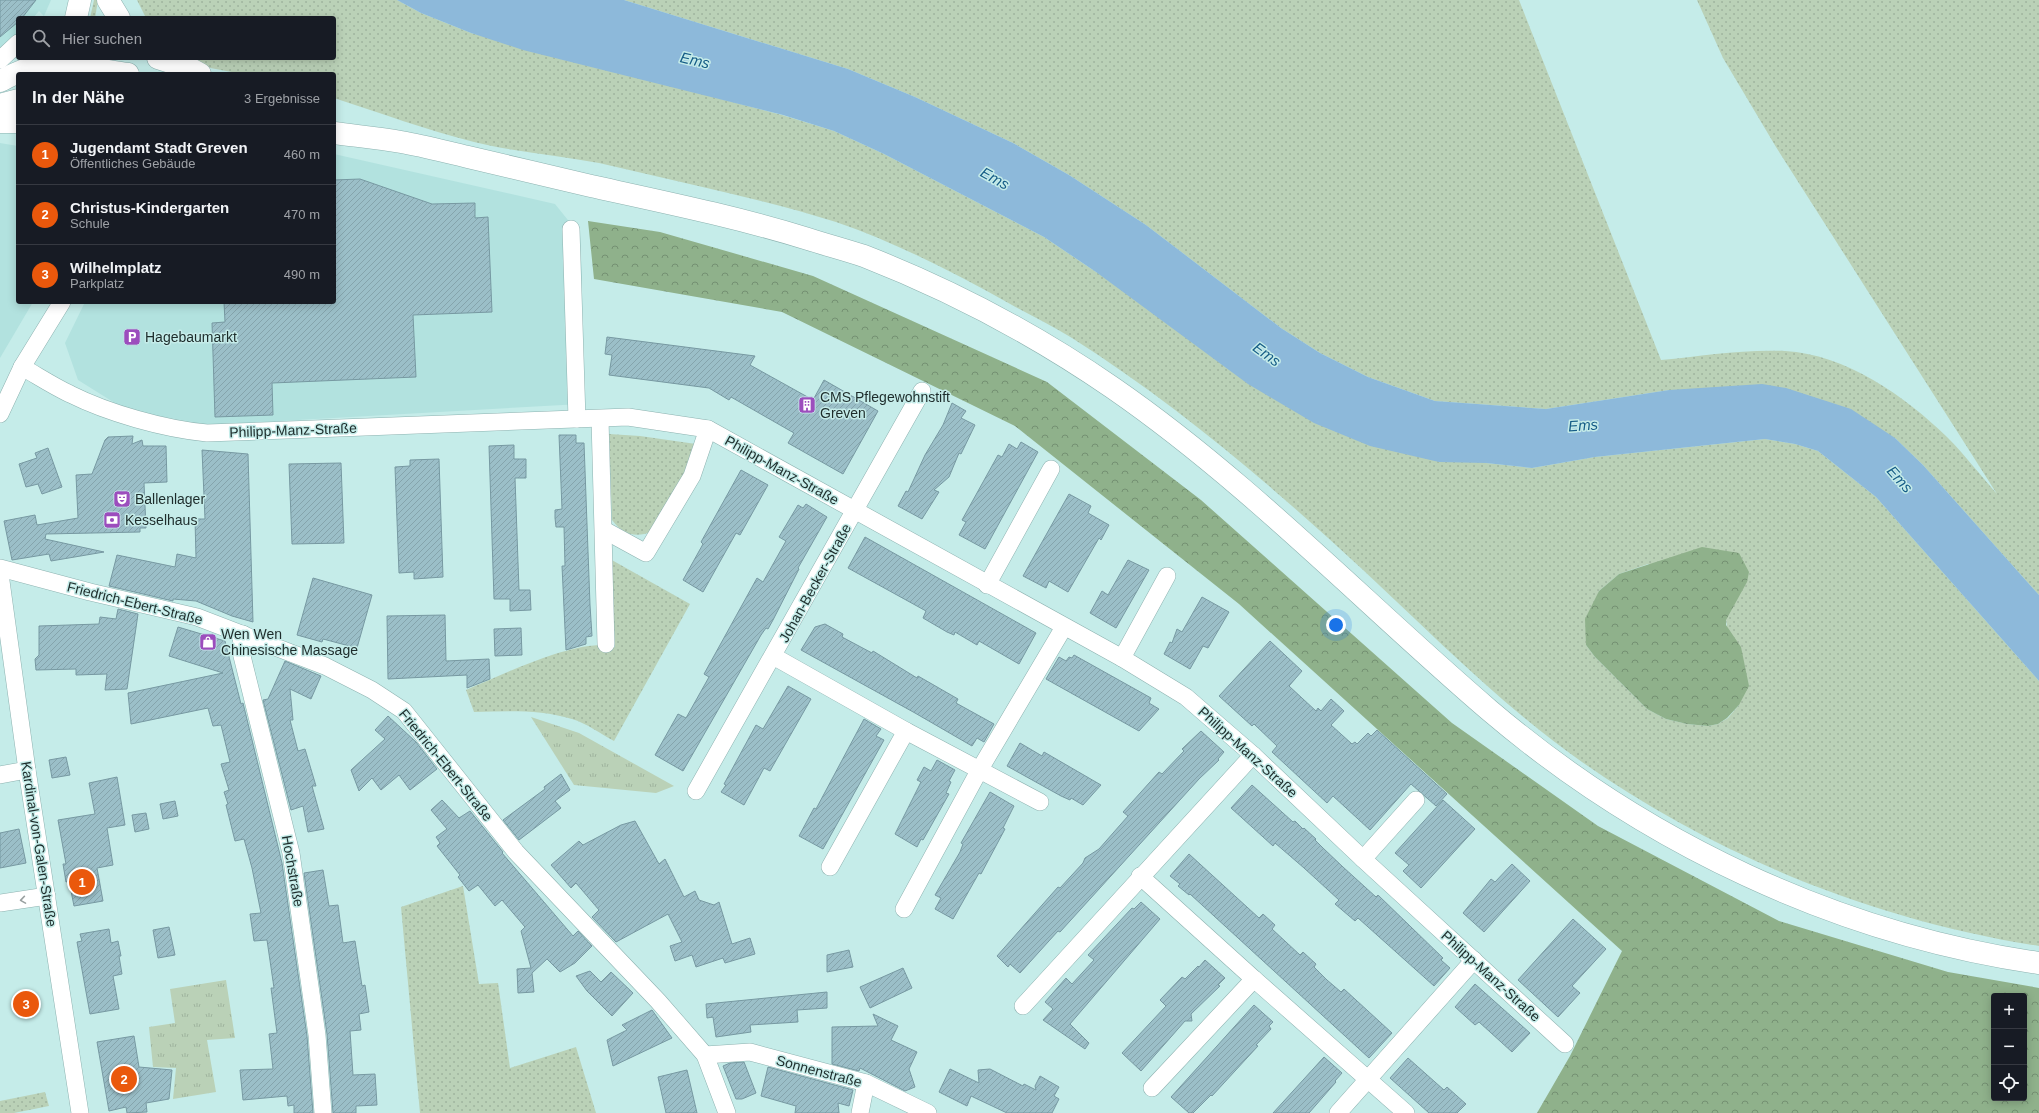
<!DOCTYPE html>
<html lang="de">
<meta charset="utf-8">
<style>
:root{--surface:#171b24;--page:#20242c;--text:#f1f3f6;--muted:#9ea1a6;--line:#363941;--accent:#ea580c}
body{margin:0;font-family:Helvetica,sans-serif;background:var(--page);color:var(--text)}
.controls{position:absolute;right:12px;bottom:12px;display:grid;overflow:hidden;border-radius:4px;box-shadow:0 2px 10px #0003}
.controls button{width:36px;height:36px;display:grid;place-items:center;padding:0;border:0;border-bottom:1px solid var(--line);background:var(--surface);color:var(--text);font:20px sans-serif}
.you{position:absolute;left:1336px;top:625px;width:14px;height:14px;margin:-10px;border:3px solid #fff;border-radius:50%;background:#1a73e8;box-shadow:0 0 0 6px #1a73e833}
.badge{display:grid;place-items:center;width:26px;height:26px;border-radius:50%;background:var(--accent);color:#fff;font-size:13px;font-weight:700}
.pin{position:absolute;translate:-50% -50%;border:2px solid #fff;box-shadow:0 1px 4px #0006}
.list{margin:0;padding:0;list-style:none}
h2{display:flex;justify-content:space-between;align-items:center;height:52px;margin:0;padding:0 16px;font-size:17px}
h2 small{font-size:13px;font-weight:400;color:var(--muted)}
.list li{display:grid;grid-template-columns:26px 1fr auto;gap:12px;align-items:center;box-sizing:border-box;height:60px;padding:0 16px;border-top:1px solid var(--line)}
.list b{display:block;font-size:15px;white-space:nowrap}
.list p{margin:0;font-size:13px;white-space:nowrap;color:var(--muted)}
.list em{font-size:13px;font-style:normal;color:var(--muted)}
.icon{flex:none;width:22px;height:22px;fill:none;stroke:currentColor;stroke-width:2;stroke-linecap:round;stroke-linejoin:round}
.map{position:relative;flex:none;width:2039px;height:1113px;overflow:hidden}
.search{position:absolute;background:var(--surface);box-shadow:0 2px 10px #0003;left:16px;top:16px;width:320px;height:44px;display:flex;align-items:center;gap:10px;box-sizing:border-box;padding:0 14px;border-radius:4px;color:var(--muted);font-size:15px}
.panel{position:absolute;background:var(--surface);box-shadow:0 2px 10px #0003;left:16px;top:72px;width:320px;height:232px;border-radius:4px}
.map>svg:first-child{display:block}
.built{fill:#b2e2df}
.grass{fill:url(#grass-dots);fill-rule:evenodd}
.forest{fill:url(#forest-crowns);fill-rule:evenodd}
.park{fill:url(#park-tufts)}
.water{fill:#8db9da}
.building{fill:url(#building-hatch);stroke:#7799a2}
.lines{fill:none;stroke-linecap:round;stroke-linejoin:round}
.street-casing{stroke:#8db2b0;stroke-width:18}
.secondary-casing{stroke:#8db2b0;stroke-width:23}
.street{stroke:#fff;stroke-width:17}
.secondary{stroke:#fff;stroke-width:22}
.oneway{stroke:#99a0a0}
.labels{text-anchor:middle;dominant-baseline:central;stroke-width:3;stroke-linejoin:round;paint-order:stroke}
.poi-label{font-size:14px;fill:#1d2c2b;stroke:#c5ece9;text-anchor:start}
.street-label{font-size:14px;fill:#1d2c2b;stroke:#c5ece9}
.water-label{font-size:15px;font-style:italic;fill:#165d87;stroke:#c5ece9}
</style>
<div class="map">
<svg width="2039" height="1113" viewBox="0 0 2039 1113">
<defs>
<pattern id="grass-dots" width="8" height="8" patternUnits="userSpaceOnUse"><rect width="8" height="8" fill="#bad1b7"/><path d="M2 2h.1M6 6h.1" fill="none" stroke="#9fb49e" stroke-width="1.8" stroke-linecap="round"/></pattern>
<pattern id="forest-crowns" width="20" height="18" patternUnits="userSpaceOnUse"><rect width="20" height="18" fill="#8fb18b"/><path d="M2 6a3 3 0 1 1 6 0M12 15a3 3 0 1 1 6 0" fill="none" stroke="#749072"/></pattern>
<pattern id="park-tufts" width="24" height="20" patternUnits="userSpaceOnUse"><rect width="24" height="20" fill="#bad1b7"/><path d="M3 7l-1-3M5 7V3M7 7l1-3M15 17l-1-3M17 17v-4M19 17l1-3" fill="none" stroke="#9fb49e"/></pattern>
<pattern id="building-hatch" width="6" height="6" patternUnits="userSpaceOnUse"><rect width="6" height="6" fill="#9bbfc8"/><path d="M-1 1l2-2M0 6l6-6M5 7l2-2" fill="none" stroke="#85a4ac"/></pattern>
</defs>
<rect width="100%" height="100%" fill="#c5ece9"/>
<g class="built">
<path d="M0 0H51L44 16 39 11 33 18H18V34L0 50Z"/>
<path d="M0 143 18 146V302H33L0 358Z"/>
<path d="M334 154 555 204 580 235 582 276 581 404 208 425 126 410 78 380 65 343 85 302H334Z"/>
</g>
<g class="grass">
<path d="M94 0H98L95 18H90Z"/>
<path d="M137 0H397L421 13 471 33 782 115 834 131 884 154 1044 237 1096 272 1486 463 1532 468 1595 457 1765 439 1795 444 1818 451 1876 497 2039 681V946C1874 920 1718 857 1582 762 1501 705 1433 635 1362 569 1271 485 1176 404 1072 338 1053 326 1032 316 1012 305 955 273 897 243 836 222 789 207 742 196 694 185 662 178 631 170 599 163 557 155 515 152 474 142 427 130 380 113 334 98V74H242L179 62 172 58H334V18H146ZM1648 564 1726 620 1739 705 1728 718 1718 724 1708 726 1687 724 1666 719 1647 709 1595 657 1586 645 1599 591 1619 574Z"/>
<path d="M624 0H1519L1661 360C1702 356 1744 349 1785 351 1845 354 1905 396 1947 437 1965 455 1980 475 1997 494L1776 147 1723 58 1697 0H2039V595L1923 465 1895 438 1669 390 1546 409 1435 401 1368 377 1320 353 1281 328 1146 225 1069 175 1013 143 915 97 848 69Z"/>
<path d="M609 434 640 436 696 444 685 476 652 531C636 539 622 534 612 520Z"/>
<path d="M610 559 690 604 614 741C601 734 586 723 572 719 540 709 507 711 474 712L466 690C504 674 559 647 599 645V648L615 647Z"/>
<path d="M463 886 479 984 498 983 510 1068 576 1047 596 1113H420L401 907Z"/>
<path d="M45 1092 49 1106 14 1113H0V1101Z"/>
</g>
<g class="forest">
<path d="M588 221 660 232 813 276 1047 382 1201 500 1452 723 1598 826 1779 921 1948 972 2039 988V1113H1537L1570 1056 1622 951 1239 604 1015 426 782 312 594 279ZM1994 996H2024V1098H1994Z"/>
<path d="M1702 547 1739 553 1749 572 1747 582 1726 620V625L1741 647 1749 686 1739 705 1727 718 1718 724 1708 726 1687 724 1666 719 1647 709 1595 657 1586 645 1585 619 1599 591 1619 574Z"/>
</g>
<g class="park">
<path d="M531 717 579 733 674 786 656 793 574 785Z"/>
<path d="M226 980 235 1038 207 1040 216 1092 173 1099 176 1068 153 1067 149 1027 175 1023 170 989Z"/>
</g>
<path class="water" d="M397 0H624L848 69 915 97 1013 143 1069 175 1146 225 1281 328 1320 353 1368 377 1435 401 1546 409 1669 390 1762 384 1786 388 1851 409 1895 438 1923 465 2039 595V681L1876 497 1818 451 1795 444 1765 439 1595 457 1532 468 1486 463 1439 462 1370 446 1314 423 1248 384 1096 272 1044 237 884 154 834 131 783 115 523 50 471 33 421 13Z"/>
<g class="building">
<path d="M0 0H36L22 18H18V22L0 37Z"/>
<path d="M360 179 432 204 475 203V218L488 217 492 312 413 315 416 377 272 383 273 415 215 417 212 323 225 322 224 302H334V180Z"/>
<path d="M607 337 755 356 750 365 813 400 824 380 878 411 843 474 788 443 794 433 731 397 729 400 709 388 609 375 612 355 605 354Z"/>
<path d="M952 403 966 411 961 418 975 425 961 454 959 453 949 477 934 490 939 492 922 519 898 506 906 491 908 492 925 455 943 425Z"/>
<path d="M559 435H576V443H584L590 605 592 636 586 637V644L566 650 562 566H565L564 527H556L555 518V510L562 509Z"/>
<path d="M133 436 132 444 142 440 143 446H166L167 482 144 483 146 528H140V532L46 534 45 539 104 552 51 561 49 554 12 560 4 521 35 515 37 525 78 518 76 475 92 474 105 440 108 437Z"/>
<path d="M1021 442 1038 452 985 549 959 535 966 522 962 520 998 455 1002 457 1009 444 1017 449Z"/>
<path d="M514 445V459H526V478H515L519 590H530L531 610 510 611V599H494L489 446Z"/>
<path d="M48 448 62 487 42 494 38 484 26 487 19 464 37 458 35 453Z"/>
<path d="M202 450 248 454 253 622 232 616 196 601 173 599V601L109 586 117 555 175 567 177 554 196 558 195 519H205Z"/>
<path d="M439 459 443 577 414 579V572L399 573 395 467 410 466V460Z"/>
<path d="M341 463 344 543 292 544 289 464Z"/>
<path d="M741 470 768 485 740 535 736 533 703 592 683 580 703 544 701 542Z"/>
<path d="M1069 494 1091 506 1088 513 1109 525 1101 540 1099 538 1068 592 1049 581 1046 588 1023 576Z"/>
<path d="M806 504 827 517 798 568 799 569 773 620 768 629 766 628 761 635 683 771 655 755 678 714 686 718 709 677 704 674 757 578 763 582 786 541 779 537 798 505 803 508Z"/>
<path d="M865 537 1036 633 1019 664 979 641 977 645 955 632 954 635 947 632 923 618 926 611 848 568Z"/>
<path d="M1128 560 1149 570 1116 628 1090 613 1102 591 1108 595Z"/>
<path d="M313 578 372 595 357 648 323 639 322 642 297 635Z"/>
<path d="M1202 597 1229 612 1208 648 1203 646 1190 669 1164 654 1170 642 1172 643 1177 629 1182 632Z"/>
<path d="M118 609 138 614 127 689 105 690 107 674 76 675V669L36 670 35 659 39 655V626L99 624 100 617 116 619Z"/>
<path d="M445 615 446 661 489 659 490 679 467 688V675L388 679 387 616Z"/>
<path d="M825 624 843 634 842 637 872 653 873 651 917 678 918 676 958 699 956 703 994 724 984 742 977 738 972 746 915 713 801 650 815 627Z"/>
<path d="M178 627 225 641 241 704 243 703 282 863 307 1036 313 1113H294V1105L288 1106 287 1096 243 1100 240 1070 273 1069 269 1034 277 1033 271 988H274L267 940 254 941 250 914 261 913 252 868 244 839 235 841 226 805 228 804 224 792 229 790 221 764 230 762 221 725 213 726 208 708 131 724 128 693 223 673 169 656Z"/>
<path d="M521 628 522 655 495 656 494 629Z"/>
<path d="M1270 641 1302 671 1289 686 1316 711 1318 708 1321 711 1331 699 1344 711 1331 725 1352 744 1355 742 1357 744 1368 733 1371 736 1377 730 1447 794 1436 806 1411 784 1370 830 1333 796 1327 803 1272 752 1277 746 1254 724 1252 726 1219 696Z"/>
<path d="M1074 655 1151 698 1149 703 1159 709 1139 731 1046 679 1059 657 1066 661 1069 657 1072 658Z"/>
<path d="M285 661 321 676 311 699 290 689 293 720H290L298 751 305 749 316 786H312L324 829 308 832 303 806 291 810 263 700 268 699Z"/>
<path d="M788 686 811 699 770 771 764 768 744 805 721 792 726 785 724 784 756 725 763 729Z"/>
<path d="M388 716 416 742 437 769 410 790 399 775 381 790 372 778 359 791 351 770 385 739 375 730Z"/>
<path d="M864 719 881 729 876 736 884 740 823 849 799 836 814 808 816 809Z"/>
<path d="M1201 731 1224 752 1218 759 1219 760 1199 779 1060 932 1058 931 1020 973 1010 964 1008 967 997 956 1058 887 1060 888 1083 863 1085 858 1099 849 1128 816 1123 812 1159 772 1162 774 1184 751 1182 749Z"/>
<path d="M1020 743 1042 756 1044 752 1101 785 1083 805 1071 798 1070 800 1061 796 1007 766Z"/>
<path d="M66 757 70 775 52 778 49 760Z"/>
<path d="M937 760 955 770 949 781 951 782 946 793 949 794 923 840 921 839 917 847 895 834 921 782 917 780 924 767 931 771Z"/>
<path d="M561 774 570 790 555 801 561 808 519 840 503 820 545 789 544 787Z"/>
<path d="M117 777 125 825 107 828 113 865 97 868 103 901 74 906 69 881 66 882 63 864H66L58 820 95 814 89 783Z"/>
<path d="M1252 785 1293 822 1295 821 1303 829 1304 828 1316 839 1315 840 1323 848 1343 867 1376 897 1378 895 1443 958 1441 960 1450 968 1434 986 1358 918 1355 921 1335 904 1339 900 1304 868 1275 843 1273 846 1231 808Z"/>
<path d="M990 792 1014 806 1003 828 1005 829 981 874 979 873 953 919 935 909 941 898 935 895 960 852 963 844 961 843Z"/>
<path d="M442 800 459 818 470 811 503 852 502 853 573 936 578 931 592 946 575 963 560 972 547 959 532 973 534 992 518 993 517 969 531 968 521 931 525 927 502 900 495 906 478 885 469 891 458 877 460 875 437 846 440 843 436 837 447 829 431 810Z"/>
<path d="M1443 800 1475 829 1421 888 1403 871 1409 865 1395 853Z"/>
<path d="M175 801 178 816 163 819 160 804Z"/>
<path d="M146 813 149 829 135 832 132 815Z"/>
<path d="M635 821 659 864 665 859 684 897 695 891 699 900 714 905 719 902 732 944 750 938 755 954 725 963 723 958 696 967 692 955 675 961 670 946 682 942 668 914 616 942 592 917 599 910 576 883 571 888 551 865 579 841 583 845 621 825Z"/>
<path d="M19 829 26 863 0 868V833Z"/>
<path d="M1189 854 1259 918 1263 914 1275 925 1272 929 1300 955 1303 952 1316 964 1314 967 1327 980 1341 992 1344 989 1392 1033 1369 1058 1190 894 1189 895 1178 886 1180 884 1170 876Z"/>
<path d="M1512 864 1530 881 1484 932 1463 913 1491 879 1495 882Z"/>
<path d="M323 870 329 906 338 905 343 943 355 941 362 986 365 985 369 1012 359 1014 361 1030 350 1031 353 1075 375 1074 377 1105 356 1106V1113H333L327 1034 304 873Z"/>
<path d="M1141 902 1160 919 1070 1024 1089 1043 1085 1049 1043 1020 1053 1009 1045 1002 1066 978 1072 984 1094 960 1088 955 1132 908 1134 909Z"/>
<path d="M1573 919 1606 949 1572 986 1580 993 1558 1017 1518 980Z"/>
<path d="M169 927 175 955 158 958 153 930Z"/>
<path d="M109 929 111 943 118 941 121 956H119L122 974 113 976 119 1009 90 1014 77 942 82 941 80 934Z"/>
<path d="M849 950 853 967 827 972V955Z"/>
<path d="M1205 960 1225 978 1218 985 1220 986 1191 1014 1192 1021H1185L1141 1071 1122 1053 1166 1006 1160 1000 1182 977 1185 979 1198 966 1199 967Z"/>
<path d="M903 968 912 988 870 1008 860 987Z"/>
<path d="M590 971 601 982 611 972 633 993 612 1016 587 991 576 976Z"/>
<path d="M1475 984 1530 1033 1512 1052 1479 1022 1475 1025 1455 1007Z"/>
<path d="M827 992V1008L797 1010 798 1022 750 1025 751 1032 716 1037 713 1017 707 1018 706 1004Z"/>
<path d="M1254 1005 1273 1022 1269 1026 1271 1029 1256 1045 1258 1046 1212 1096 1211 1095 1193 1113H1189L1171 1097Z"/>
<path d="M652 1010 672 1038 613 1066 607 1040 627 1030 622 1025Z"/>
<path d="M873 1014 898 1026 891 1040 917 1052 909 1069 915 1087 905 1091 860 1068 859 1071 832 1064V1027L878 1026Z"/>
<path d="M134 1036 139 1067 172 1070 169 1099 146 1103 147 1112 127 1113 126 1107 109 1111 97 1042Z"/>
<path d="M1324 1057 1342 1073 1335 1081 1336 1082 1309 1113H1273Z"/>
<path d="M1408 1058 1444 1090 1447 1087 1466 1104 1457 1113H1429L1390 1078Z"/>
<path d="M744 1062 756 1093 742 1099H736L723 1066 730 1063Z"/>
<path d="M768 1067 853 1090 849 1106 838 1103 839 1113H795L796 1106 761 1096Z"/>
<path d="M950 1069 979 1083 978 1070 990 1069 1023 1086 1024 1084 1036 1090 1035 1086 1040 1076 1059 1087 1054 1096 1059 1099 1052 1113H1007L971 1096 967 1106 939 1092Z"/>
<path d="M687 1070 697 1113H666L658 1077Z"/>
</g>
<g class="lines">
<defs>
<g id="street">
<path d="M0 60 18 43"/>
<path d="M571 229 577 419"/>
<path d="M22 367C38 376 53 386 70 394 108 413 164 429 207 433L628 417 708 429 1122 658 1186 697 1253 755 1363 859 1565 1044"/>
<path d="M0 414 22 367 62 302"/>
<path d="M600 419 606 644"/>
<path d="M604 530 646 553 692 476 708 429"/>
<path d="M0 568 90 592 197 617 325 666 372 690 404 711 516 852 658 1001 705 1055 727 1113"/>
<path d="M0 574 27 770 80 1113"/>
<path d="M987 585 1051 469"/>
<path d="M243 634 240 648 291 853 317 1035 323 1113"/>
<path d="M773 656 906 731 1040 802"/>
<path d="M1122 658 1167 576"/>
<path d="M0 775 27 770"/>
<path d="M696 791 922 391"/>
<path d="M1363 859 1416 800"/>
<path d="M830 867 906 731"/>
<path d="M1140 876 1254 979 1152 1088"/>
<path d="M0 903 47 896"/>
<path d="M904 909 980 769 1064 627"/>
<path d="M1254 979 1406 1113"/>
<path d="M1023 1006 1253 755"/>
<path d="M705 1055 750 1052 866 1083 928 1113"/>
<path d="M860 1113 866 1083"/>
<path d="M1338 1113 1474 960"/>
</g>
<g id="secondary">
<path d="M108 0 119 18"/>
<path d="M76 18 80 0"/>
<path d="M158 58 189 68 200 74"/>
<path d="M0 81C12 75 25 68 38 66 67 62 100 70 128 74"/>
<path d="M0 105 18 100"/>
<path d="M0 122H18"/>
<path d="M334 133C356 136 379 138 401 142 424 146 446 152 468 157 509 167 550 176 591 186 664 202 737 217 808 239 827 245 846 250 864 256 951 290 1036 335 1113 388 1249 482 1364 603 1489 710 1644 842 1837 934 2039 963"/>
</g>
</defs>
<use href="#street" class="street-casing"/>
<use href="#secondary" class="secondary-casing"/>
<use href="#street" class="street"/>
<use href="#secondary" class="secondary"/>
</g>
<defs><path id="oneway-chevron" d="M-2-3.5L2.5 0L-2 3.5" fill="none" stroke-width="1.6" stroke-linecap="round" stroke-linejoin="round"/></defs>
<use class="oneway" href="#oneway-chevron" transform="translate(23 900) rotate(171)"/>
<defs>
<symbol id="parking-square" viewBox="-11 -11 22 22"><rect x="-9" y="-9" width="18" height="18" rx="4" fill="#9c4dbd" stroke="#c5ece9"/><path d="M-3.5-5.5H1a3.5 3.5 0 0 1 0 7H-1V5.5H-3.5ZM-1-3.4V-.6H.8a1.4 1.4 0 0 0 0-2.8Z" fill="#fff"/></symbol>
<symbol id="building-square" viewBox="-11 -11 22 22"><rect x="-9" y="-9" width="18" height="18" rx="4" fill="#9c4dbd" stroke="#c5ece9"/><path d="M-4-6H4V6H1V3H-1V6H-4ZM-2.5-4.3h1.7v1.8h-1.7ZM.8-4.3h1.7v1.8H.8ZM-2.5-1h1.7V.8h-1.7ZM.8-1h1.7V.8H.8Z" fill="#fff"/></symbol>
<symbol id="theatre-square" viewBox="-11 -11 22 22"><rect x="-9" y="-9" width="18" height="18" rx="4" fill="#9c4dbd" stroke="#c5ece9"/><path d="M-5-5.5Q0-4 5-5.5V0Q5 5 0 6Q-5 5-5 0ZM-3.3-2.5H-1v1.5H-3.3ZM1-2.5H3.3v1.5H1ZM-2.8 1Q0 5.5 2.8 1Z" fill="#fff"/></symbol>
<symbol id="bank-square" viewBox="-11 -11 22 22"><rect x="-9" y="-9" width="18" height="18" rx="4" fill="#9c4dbd" stroke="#c5ece9"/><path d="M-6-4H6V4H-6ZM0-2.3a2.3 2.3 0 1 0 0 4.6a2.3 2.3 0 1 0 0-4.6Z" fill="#fff"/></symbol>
<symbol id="shop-square" viewBox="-11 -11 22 22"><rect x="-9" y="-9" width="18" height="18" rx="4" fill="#9c4dbd" stroke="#c5ece9"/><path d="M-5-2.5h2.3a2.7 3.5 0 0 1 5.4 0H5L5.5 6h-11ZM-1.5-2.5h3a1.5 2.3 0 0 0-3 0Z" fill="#fff"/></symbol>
</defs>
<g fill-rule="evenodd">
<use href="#parking-square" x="122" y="327" width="20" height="20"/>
<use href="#building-square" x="797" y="395" width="20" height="20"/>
<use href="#theatre-square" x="112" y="489" width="20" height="20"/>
<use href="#bank-square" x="102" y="510" width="20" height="20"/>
<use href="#shop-square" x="198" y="632" width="20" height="20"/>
</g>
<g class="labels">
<g class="poi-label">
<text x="145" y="337">Hagebaumarkt</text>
<text x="820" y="397">CMS Pflegewohnstift<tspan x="820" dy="16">Greven</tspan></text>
<text x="135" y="499">Ballenlager</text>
<text x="125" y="520">Kesselhaus</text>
<text x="221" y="634">Wen Wen<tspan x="221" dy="16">Chinesische Massage</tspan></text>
</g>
<g class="street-label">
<text transform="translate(293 430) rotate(-2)">Philipp-Manz-Straße</text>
<text transform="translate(782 470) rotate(29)">Philipp-Manz-Straße</text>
<text transform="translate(815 583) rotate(-61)">Johan-Becker-Straße</text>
<text transform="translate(135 603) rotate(14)">Friedrich-Ebert-Straße</text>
<text transform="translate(1248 752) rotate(42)">Philipp-Manz-Straße</text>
<text transform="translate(446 765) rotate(51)">Friedrich-Ebert-Straße</text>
<text transform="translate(39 844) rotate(81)">Kardinal-von-Galen-Straße</text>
<text transform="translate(293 871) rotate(80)">Hochstraße</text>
<text transform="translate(1491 976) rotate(42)">Philipp-Manz-Straße</text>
<text transform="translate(819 1071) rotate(15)">Sonnenstraße</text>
</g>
<g class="water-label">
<text transform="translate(695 60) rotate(13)">Ems</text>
<text transform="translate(995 178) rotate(29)">Ems</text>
<text transform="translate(1267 354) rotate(36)">Ems</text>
<text transform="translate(1583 425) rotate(-4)">Ems</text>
<text transform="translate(1900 479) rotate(48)">Ems</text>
</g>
</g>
</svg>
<div class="controls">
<button>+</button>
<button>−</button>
<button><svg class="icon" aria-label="locate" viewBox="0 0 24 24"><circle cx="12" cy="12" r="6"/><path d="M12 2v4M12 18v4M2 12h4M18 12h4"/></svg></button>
</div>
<div class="you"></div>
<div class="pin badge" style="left:82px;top:882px">1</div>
<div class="pin badge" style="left:124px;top:1079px">2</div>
<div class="pin badge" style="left:26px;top:1004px">3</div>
<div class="search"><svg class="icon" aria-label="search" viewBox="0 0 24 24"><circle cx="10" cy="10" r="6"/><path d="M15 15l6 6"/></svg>Hier suchen</div>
<section class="panel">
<h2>In der Nähe<small>3 Ergebnisse</small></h2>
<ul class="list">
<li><span class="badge">1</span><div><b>Jugendamt Stadt Greven</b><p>Öffentliches Gebäude</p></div><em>460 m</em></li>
<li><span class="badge">2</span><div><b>Christus-Kindergarten</b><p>Schule</p></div><em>470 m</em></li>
<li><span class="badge">3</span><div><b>Wilhelmplatz</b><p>Parkplatz</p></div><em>490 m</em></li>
</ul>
</section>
</div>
